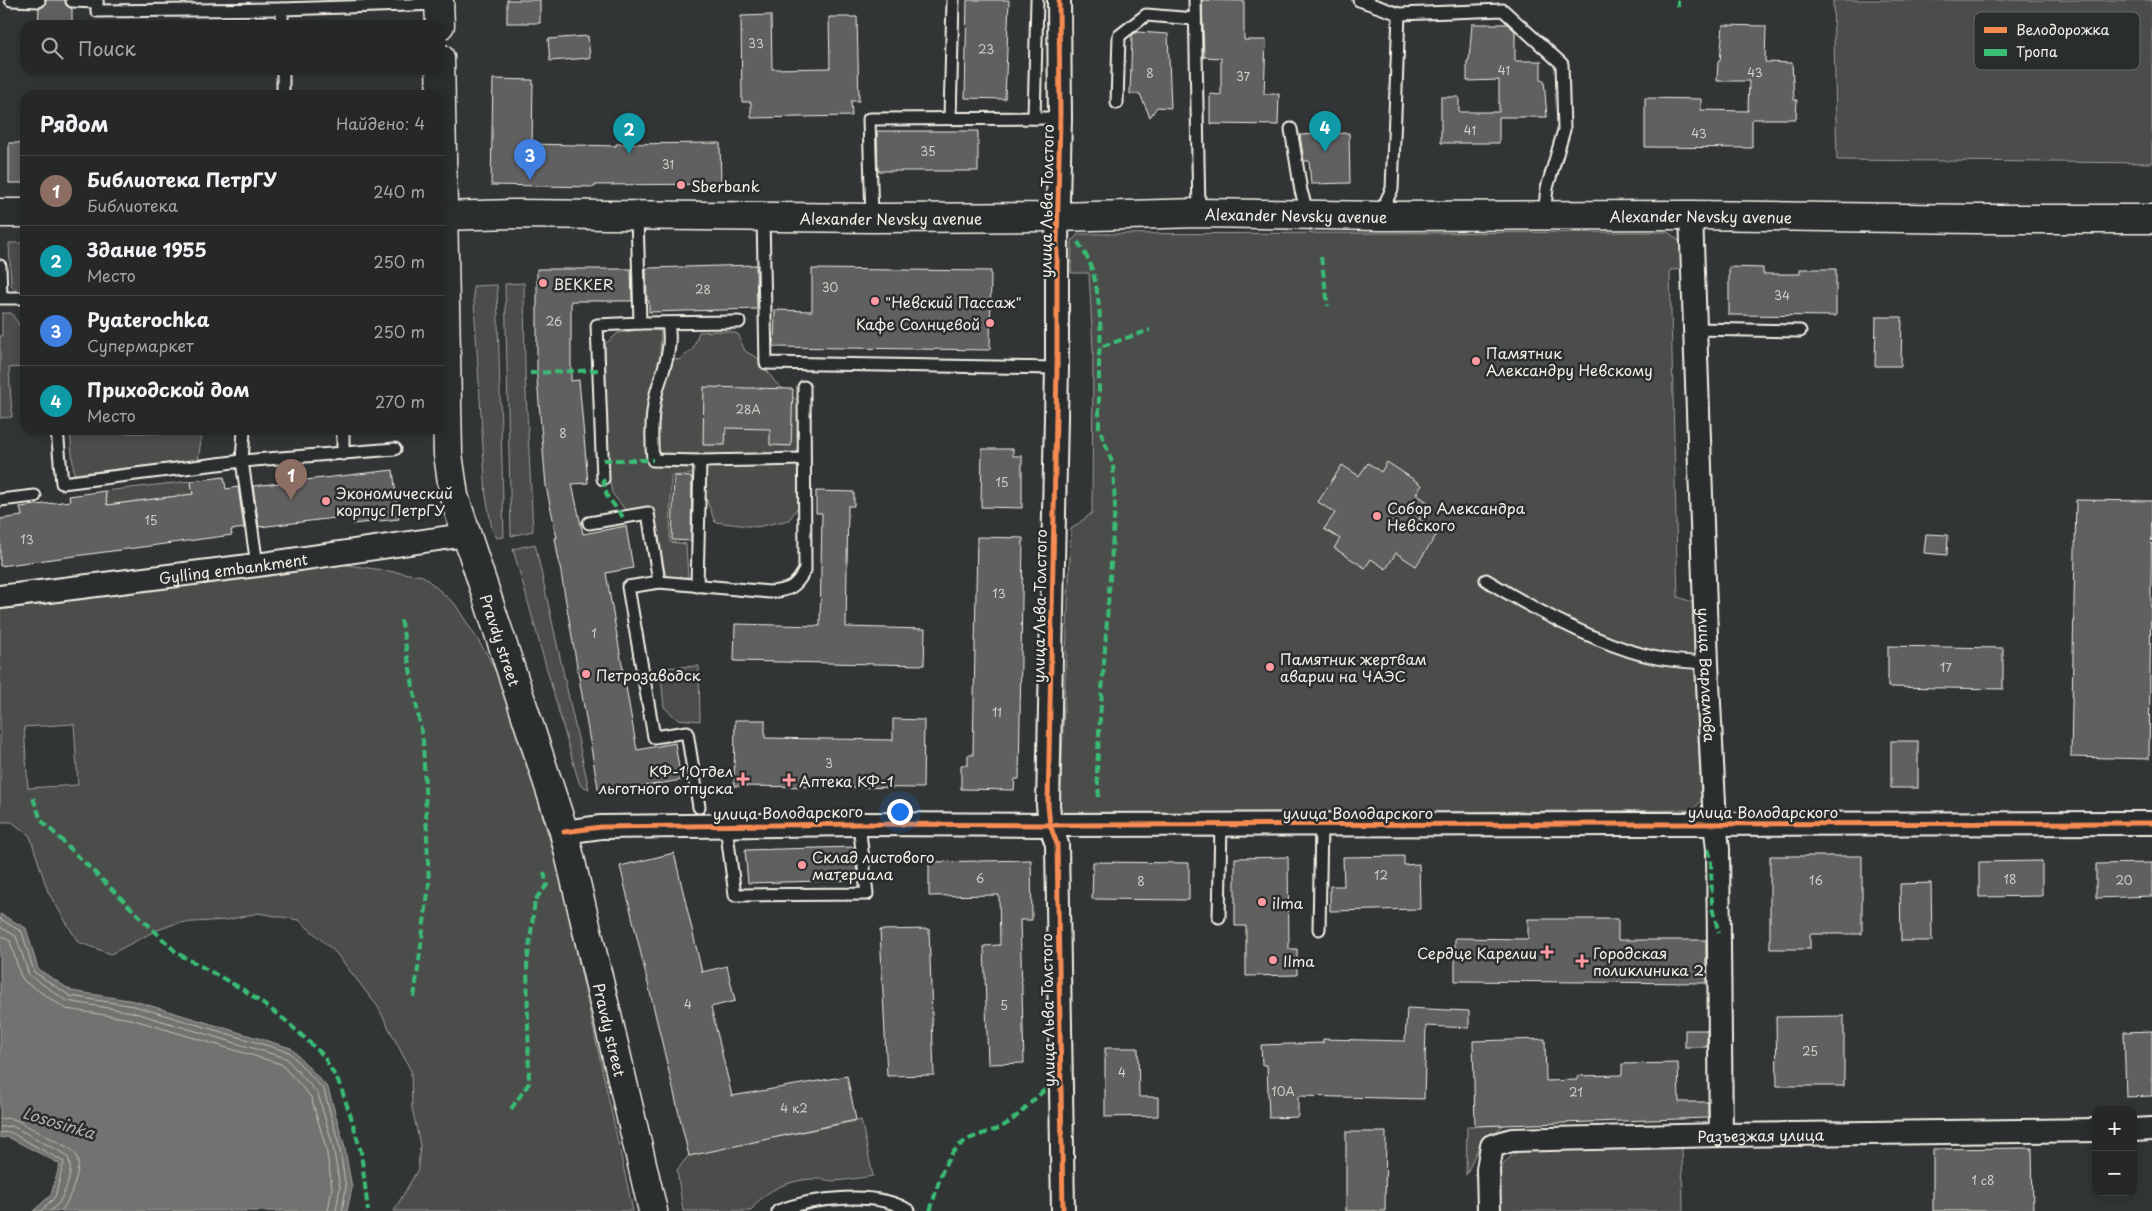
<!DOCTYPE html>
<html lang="ru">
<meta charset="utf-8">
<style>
:root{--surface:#262828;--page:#2e3030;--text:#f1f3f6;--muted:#a4a6a8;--line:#424445;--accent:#ff9aa2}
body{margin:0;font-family:"Playpen Sans",sans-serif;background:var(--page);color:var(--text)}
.controls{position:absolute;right:15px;bottom:15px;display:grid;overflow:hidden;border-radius:10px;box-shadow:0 2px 8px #0003}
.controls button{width:45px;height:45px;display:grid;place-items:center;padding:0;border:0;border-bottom:1px solid var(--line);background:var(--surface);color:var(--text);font:25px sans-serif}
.you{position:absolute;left:899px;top:811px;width:18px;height:18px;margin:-12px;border:4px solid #fff;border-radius:50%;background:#1a73e8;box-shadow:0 0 0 8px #1a73e833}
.badge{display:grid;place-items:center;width:32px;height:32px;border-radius:50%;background:var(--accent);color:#fff;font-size:16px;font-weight:700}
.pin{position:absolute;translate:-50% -41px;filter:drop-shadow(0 1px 2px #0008)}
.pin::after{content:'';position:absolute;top:26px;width:18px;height:15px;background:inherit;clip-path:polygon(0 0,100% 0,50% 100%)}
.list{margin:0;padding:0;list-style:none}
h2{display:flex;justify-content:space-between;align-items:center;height:65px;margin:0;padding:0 20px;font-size:21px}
h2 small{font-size:16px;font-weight:400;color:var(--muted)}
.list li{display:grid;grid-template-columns:32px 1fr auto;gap:15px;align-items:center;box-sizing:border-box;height:70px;padding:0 20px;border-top:1px solid var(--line)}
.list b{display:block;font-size:19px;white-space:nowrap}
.list p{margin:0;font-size:16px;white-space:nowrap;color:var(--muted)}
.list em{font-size:16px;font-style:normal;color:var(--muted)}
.icon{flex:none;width:28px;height:28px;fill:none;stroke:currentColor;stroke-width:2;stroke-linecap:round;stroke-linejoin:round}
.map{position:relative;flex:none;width:2152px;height:1211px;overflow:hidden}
.search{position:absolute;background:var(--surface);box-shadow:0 2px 8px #0003;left:20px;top:20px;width:425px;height:55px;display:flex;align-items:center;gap:12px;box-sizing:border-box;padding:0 18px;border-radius:15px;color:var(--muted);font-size:19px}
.panel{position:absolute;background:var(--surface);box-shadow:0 2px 8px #0003;left:20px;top:90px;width:425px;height:345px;border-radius:15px}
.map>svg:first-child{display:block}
.green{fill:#4b4d4c;stroke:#a09f9a;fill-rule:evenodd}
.water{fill:#727370;stroke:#a6a5a0}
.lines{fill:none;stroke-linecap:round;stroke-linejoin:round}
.shore{stroke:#c0bfb8;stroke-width:1}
.building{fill:#5f605f;stroke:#f4f1e8}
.lane-casing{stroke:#f4f1e8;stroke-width:15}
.street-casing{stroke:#f4f1e8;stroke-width:26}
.secondary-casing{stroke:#f4f1e8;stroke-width:31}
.lane{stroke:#2a2d2e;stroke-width:11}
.street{stroke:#2a2d2e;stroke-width:22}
.secondary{stroke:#2a2d2e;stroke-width:28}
.quiet{stroke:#3abd76;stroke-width:4;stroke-dasharray:8 4;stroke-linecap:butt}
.cycleway-casing{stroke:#2a2d2e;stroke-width:8}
.cycleway{stroke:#f68b52;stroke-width:5}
.poi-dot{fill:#ff9aa2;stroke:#2a2d2e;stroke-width:2}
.labels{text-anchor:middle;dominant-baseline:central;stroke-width:5;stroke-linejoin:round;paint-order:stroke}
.number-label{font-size:12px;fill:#cfcdc6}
.poi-label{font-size:15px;fill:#f4f1e8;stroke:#2a2d2e;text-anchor:start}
.street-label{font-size:15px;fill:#f4f1e8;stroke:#2a2d2e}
.water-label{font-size:16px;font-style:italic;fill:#b3b2ac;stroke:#2a2d2e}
.key{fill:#2a2d2e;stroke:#676866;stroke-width:1}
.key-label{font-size:14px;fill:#f4f1e8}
</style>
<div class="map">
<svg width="2152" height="1211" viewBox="0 0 2152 1211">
<rect width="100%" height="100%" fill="#323535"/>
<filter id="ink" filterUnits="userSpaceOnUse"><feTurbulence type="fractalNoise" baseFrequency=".02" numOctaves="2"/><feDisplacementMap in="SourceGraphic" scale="10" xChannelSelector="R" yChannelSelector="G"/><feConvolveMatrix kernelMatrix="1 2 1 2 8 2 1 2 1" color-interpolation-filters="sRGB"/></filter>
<g filter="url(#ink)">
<g class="green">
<path d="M1833 0H2152V163L1837 160Z"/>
<path d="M1668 232 1683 244 1685 269 1670 270 1677 562 1678 597 1692 602 1701 801 1693 810 1066 815 1060 807 1071 529 1092 513 1093 349 1089 273H1071L1072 241 1078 234Z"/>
<path d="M9 243H25V295L17 293 11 285Z"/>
<path d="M524 283 525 373 533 531 511 536 505 284Z"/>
<path d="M497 285 504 537 497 538 492 529 486 496 473 286Z"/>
<path d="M2 313H11L25 333V367L9 368 12 417 0 418V336H2Z"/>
<path d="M644 329 661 331 660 354 679 360 693 349 699 332 727 331 738 334 745 351 759 359 775 382 798 401 800 504 789 520 757 527 715 522 705 496 692 474 671 476 670 542 686 544 688 577 666 578 654 512 649 508 626 511 612 493 608 470 605 344 618 333Z"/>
<path d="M70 432 202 434 198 460 74 474Z"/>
<path d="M191 481 193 494 107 505 105 491Z"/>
<path d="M535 544 589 789 580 785 577 776 513 549Z"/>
<path d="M341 564 423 576 455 604 488 656 506 693 559 871 633 1211H394L418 1169 420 1145 412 1108 411 1071 378 1007 336 953 299 920 258 913 227 920 177 923 155 931 111 954 78 942 48 892 30 836 12 822H0V610ZM74 724 78 785 28 788 24 727Z"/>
<path d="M699 666 700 721 677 719 664 707 660 668Z"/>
<path d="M861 1120 873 1176C860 1178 847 1180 834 1181 829 1181 824 1179 819 1179 795 1178 763 1189 751 1211H683L677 1170 689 1155Z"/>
<path d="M1504 1125 1480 1144 1466 1175 1467 1126Z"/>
<path d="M1682 1145 1683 1211H1496C1496 1181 1492 1169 1519 1151Z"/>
</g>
<path class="water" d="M0 914 26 928 38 969 72 991 135 1001 291 1048 328 1088 344 1144 352 1188 347 1211H33L51 1195 60 1164 8 1137 0 1138Z"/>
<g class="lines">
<g class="shore">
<path d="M0 919 22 932 34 972 70 996 134 1006 289 1052 324 1090 339 1145 346 1188 342 1211"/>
<path d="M0 927 16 936 29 975 67 1001 132 1012 286 1058 318 1094 333 1146 340 1187 336 1211"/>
<path d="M0 935 10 941 20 974 24 981 66 1009 131 1019 281 1064 311 1097 326 1148 332 1187 328 1211"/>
<path d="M0 1119 9 1118 16 1120 69 1148C73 1151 77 1155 78 1161 80 1172 69 1203 61 1211"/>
<path d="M0 1127 12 1126 65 1154C76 1164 67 1188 61 1199 59 1204 54 1208 50 1211"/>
<path d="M0 1133 10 1132 64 1162 55 1197 41 1211"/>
</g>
</g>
<g class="building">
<path d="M46 0H65L66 5 72 9V25H38L39 8 45 5Z"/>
<rect x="507" y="0" width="33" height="23"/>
<path d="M967 0H1009L1005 99 965 98Z"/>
<path d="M1202 0 1244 1V40H1266L1264 94H1279L1278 125 1210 124V94L1221 95V58L1204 57Z"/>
<path d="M771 15 772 69 830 68 829 17H857L859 101H851L852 116 751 118V102H742L741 16Z"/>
<path d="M1472 24H1507L1515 31V61H1541V80H1544L1547 117H1499V143H1441V97H1459V112H1499V80L1467 81V61L1469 60Z"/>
<path d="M1723 25 1766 26 1765 62 1792 63 1794 100H1797L1796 119H1752V148L1645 147V98L1701 99V110L1748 111 1749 81H1717L1718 61H1720Z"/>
<path d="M1137 32 1168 34 1171 108 1157 107 1150 117 1140 94H1130L1132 35Z"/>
<path d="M588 36 590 58 550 61 548 39Z"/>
<path d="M493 79 533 80 532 144 616 146V144L720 143 721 184 595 185V187L491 185Z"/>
<path d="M877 131H978V171H878Z"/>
<path d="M1349 133 1350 183 1311 184 1309 161H1304L1300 135Z"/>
<rect x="9" y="143" width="16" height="40"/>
<path d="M756 265 757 309 649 312V301H647L646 269 648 268Z"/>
<path d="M1729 267 1763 268V274H1800V269H1836V316L1729 315Z"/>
<path d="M537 269H631L632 301H571V381L579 380 588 483 572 484 583 534 626 526 633 568 606 573 637 750 675 743 681 780 599 794 555 538H557L546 486 537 379Z"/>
<path d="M812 269 991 271 990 350 774 347 775 310 812 311Z"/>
<path d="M1876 317H1902L1901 366H1875Z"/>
<path d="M704 387 793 389 791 446 770 445V429L726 428 725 445H703Z"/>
<path d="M982 449H1013V456H1022V508L981 507Z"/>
<path d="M1387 462 1422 485 1416 494 1429 503 1419 519 1439 531 1416 566 1396 553 1386 569 1371 559 1365 568 1334 548 1340 539 1324 529 1335 513 1318 502 1342 465 1359 476 1368 463 1381 472Z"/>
<path d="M393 470 399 519 353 524 352 516 259 527 253 486Z"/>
<path d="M674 476 692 477 691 541 672 540Z"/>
<path d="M224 477 226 489 238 487 244 528 231 530 232 535 0 566V519L22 516 20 507 70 501 69 496 105 491 107 505 193 494 191 481Z"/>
<path d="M816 491 854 492V506H848L846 627 925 629 924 665 734 661 735 624 820 626 822 513H816Z"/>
<path d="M2076 500 2152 501 2149 759 2071 757Z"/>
<path d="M1926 534 1948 535 1947 555 1924 553Z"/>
<path d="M977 537 1023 538 1019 779H1015L1014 790 961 789V765H968V755H973Z"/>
<path d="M1888 646 2003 648V689L1888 687Z"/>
<path d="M893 719 924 720 923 788 734 786 735 720H765V738L893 740Z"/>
<rect x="1891" y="741" width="27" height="47"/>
<path d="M854 847 858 880 748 883 745 850Z"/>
<path d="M674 853 702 972 727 966 735 1001 711 1007 732 1096 847 1076 856 1120 689 1156 620 866Z"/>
<path d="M1404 856V865L1419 864 1420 909 1330 911V886H1344L1343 857Z"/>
<path d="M1770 856H1862V934H1810V949H1770Z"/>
<path d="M1288 857 1289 949H1297V975L1246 976V926H1235V858Z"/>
<path d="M1031 860 1032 920H1020L1024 1063 988 1064 984 946 1000 945 999 895 929 896V862Z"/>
<path d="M2042 861V896L1979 897V862Z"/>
<path d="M1093 862 1189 863V900L1092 899Z"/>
<path d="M2152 863V896L2096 898V864Z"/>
<path d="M1931 883 1932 941H1901L1900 884Z"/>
<path d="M1528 919H1618V940H1706V983L1455 981V938L1528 939Z"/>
<path d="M929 929 934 1075 887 1076 880 930Z"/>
<path d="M1407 1008 1469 1011V1028L1426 1026 1424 1099 1298 1096V1117L1269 1118 1267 1065H1262L1261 1045 1323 1043V1039L1405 1041Z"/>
<path d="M1844 1016V1086H1777L1776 1017Z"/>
<rect x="1685" y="1030" width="22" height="17"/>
<path d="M2152 1031V1096L2126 1097 2124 1032Z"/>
<path d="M1545 1039 1546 1081 1577 1080V1076L1622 1075V1064L1678 1063 1679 1102H1708V1118L1475 1126 1473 1041Z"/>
<path d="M1105 1048H1138L1139 1097H1158V1116L1105 1117Z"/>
<path d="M1346 1132H1386L1385 1211H1346Z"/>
<path d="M2032 1148 2033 1211H1933V1149Z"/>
</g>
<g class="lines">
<defs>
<g id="lane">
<path d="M11 0 39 1"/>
<path d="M97 0V11L282 9"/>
<path d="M1195 0 1199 213"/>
<path d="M1359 0 1399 14 1503 10 1562 64 1564 130 1547 188 1544 215"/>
<path d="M72 1 97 2"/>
<path d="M282 25V9L439 4"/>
<path d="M283 70V95"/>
<path d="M1117 103 1119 36 1146 15 1195 19"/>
<path d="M950 118 953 0"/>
<path d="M1034 118 1037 0"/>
<path d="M1291 129 1301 191 1308 214"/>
<path d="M1380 214 1392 189 1399 14"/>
<path d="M763 217 766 363 1057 368"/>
<path d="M872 218 869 119 1060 118"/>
<path d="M0 266 1 298H25"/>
<path d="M640 323 739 322"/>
<path d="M668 323C673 351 663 368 656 394 651 416 651 438 653 460L700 461 804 459"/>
<path d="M1695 329 1800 331"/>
<path d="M57 430 62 483 242 461 395 449"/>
<path d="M244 430 242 461 257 565"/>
<path d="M343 430V454"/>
<path d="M603 479 597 325 640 323 637 215"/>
<path d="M0 500 35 496"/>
<path d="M589 523 648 513 659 582 628 587 654 737 687 732 699 807"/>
<path d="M1486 580C1535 610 1601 647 1657 658 1673 661 1690 662 1707 663"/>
<path d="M659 582 770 592C790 590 795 588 805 570L804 387"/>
<path d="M697 586 700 461"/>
<path d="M726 826 735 895 867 894 859 824"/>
<path d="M1219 917 1221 825"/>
<path d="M1319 929 1321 825"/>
<path d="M778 1211C812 1198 878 1190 909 1211"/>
</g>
<g id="street">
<path d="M1059 0 1060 118 1057 243V368L1048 805 1050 825 1057 844 1063 1211"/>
<path id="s1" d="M1691 215 1707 663 1715 823 1718 849 1721 1135"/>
<path id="s2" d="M0 597 257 565 465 535"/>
<path d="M564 832 601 827 859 824 1050 825 2152 823"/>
<path d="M2133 1130 2152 1129"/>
<path id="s3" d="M1489 1211 1488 1169 1492 1146 1512 1140 1721 1135 2096 1130"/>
</g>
<g id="secondary">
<path d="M439 0 440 25"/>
<path id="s4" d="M440 58 448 454 454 496 564 832 653 1211"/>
<path d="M0 213H25"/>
<path id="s5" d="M440 216 515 214 872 218 1057 217 1199 213 1380 216 1691 215 1977 219H2152"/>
</g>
</defs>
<use href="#lane" class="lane-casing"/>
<use href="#street" class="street-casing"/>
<use href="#secondary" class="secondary-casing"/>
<use href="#lane" class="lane"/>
<use href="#street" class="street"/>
<use href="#secondary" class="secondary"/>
<g class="quiet">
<path d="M1678 7V0"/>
<path d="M1078 242C1082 249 1087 256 1090 264 1098 283 1102 326 1100 347"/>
<path d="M1321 257 1328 306"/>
<path d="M530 373 599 370"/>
<path d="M603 460H653"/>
<path d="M603 479 607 496 623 517"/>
<path d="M401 620 423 741 429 885 414 998"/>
<path d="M1099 797 1097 771 1099 733 1115 506 1113 465 1099 427V354L1100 347 1150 330"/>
<path d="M33 798 41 820 177 953 244 990 285 1020 323 1055 340 1085 352 1120 361 1152 368 1211"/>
<path d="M1708 849 1711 859 1712 908 1719 933"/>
<path d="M511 1109 529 1083 527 965 535 900 547 885 544 872"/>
<path d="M930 1211C939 1185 942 1153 969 1139 982 1133 996 1131 1008 1123 1021 1114 1036 1096 1051 1085"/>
</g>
<defs>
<g id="cycleway">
<path d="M1059 0 1060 118 1057 243V368L1048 805 1050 825 1057 844 1063 1211"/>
<path d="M564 832 601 827 859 824 1050 825 2152 823"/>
</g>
</defs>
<use href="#cycleway" class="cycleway-casing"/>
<use href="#cycleway" class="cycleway"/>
</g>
</g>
<g class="poi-dot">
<circle cx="681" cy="185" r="5"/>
<circle cx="543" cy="283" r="5"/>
<circle cx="875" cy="301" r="5"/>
<circle cx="990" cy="323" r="5"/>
<circle cx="1476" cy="361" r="5"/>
<circle cx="326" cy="501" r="5"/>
<circle cx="1377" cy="516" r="5"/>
<circle cx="1270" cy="667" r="5"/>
<circle cx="586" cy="674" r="5"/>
<path d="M740.5 771.5h5v5h5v5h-5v5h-5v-5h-5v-5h5z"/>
<path d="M786.5 772.5h5v5h5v5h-5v5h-5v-5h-5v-5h5z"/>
<circle cx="802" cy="865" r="5"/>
<circle cx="1262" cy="902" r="5"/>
<path d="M1544.5 944.5h5v5h5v5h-5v5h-5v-5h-5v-5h5z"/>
<circle cx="1273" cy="960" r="5"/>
<path d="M1579.5 953.5h5v5h5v5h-5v5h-5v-5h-5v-5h5z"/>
</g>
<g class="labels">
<g class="number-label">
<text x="756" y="43">33</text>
<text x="986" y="49">23</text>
<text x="1504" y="70">41</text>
<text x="1755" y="72">43</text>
<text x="1150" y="73">8</text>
<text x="1243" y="76">37</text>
<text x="1470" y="130">41</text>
<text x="1699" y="133">43</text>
<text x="928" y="151">35</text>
<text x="668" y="164">31</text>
<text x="830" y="287">30</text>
<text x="703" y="289">28</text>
<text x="1782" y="295">34</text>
<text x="554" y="321">26</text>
<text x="748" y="409">28А</text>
<text x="563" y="433">8</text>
<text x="1002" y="482">15</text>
<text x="151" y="520">15</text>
<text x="27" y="539">13</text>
<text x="999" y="593">13</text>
<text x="594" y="633">1</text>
<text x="1946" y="667">17</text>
<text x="997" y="712">11</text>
<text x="829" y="763">3</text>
<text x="1381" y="875">12</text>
<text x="980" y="878">6</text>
<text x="2010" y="879">18</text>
<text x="1816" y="880">16</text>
<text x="2124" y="880">20</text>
<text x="1141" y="881">8</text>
<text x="688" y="1004">4</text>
<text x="1004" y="1005">5</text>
<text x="1810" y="1051">25</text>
<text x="1122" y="1072">4</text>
<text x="1283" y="1091">10А</text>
<text x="1576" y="1092">21</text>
<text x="794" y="1108">4 к2</text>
<text x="1983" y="1180">1 с8</text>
</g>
<g class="poi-label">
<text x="691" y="185">Sberbank</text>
<text x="553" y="283">BEKKER</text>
<text x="885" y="301">"Невский Пассаж"</text>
<text x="980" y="323" text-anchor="end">Кафе Солнцевой</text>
<text x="1486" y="352">Памятник<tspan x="1486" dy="17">Александру Невскому</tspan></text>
<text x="336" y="492">Экономический<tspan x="336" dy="17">корпус ПетрГУ</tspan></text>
<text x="1387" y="507">Собор Александра<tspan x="1387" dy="17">Невского</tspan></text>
<text x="1280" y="658">Памятник жертвам<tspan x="1280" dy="17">аварии на ЧАЭС</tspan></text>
<text x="596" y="674">Петрозаводск</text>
<text x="733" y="770" text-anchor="end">КФ-1,Отдел<tspan x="733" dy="17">льготного отпуска</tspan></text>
<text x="799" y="780">Аптека КФ-1</text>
<text x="812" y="856">Склад листового<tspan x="812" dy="17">материала</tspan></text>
<text x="1272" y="902">ilma</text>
<text x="1537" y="952" text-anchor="end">Сердце Карелии</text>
<text x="1593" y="952">Городская<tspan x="1593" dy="17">поликлиника 2</tspan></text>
<text x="1283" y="960">Ilma</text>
</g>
<g class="street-label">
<text transform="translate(1046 201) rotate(-89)">улица Льва Толстого</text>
<text stroke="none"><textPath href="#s5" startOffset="856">Alexander Nevsky avenue</textPath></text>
<text stroke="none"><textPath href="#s5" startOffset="1261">Alexander Nevsky avenue</textPath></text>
<text stroke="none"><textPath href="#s5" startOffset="451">Alexander Nevsky avenue</textPath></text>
<text stroke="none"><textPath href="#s2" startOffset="235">Gylling embankment</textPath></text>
<text transform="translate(1039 606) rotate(-89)">улица Льва Толстого</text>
<text stroke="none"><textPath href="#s4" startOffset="590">Pravdy street</textPath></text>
<text stroke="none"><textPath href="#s1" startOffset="460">улица Варламова</textPath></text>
<text x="1763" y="811">улица Володарского</text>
<text transform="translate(788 812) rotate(-1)">улица Володарского</text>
<text x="1358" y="812">улица Володарского</text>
<text transform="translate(1047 1010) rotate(-91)">улица Льва Толстого</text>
<text stroke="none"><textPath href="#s4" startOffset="995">Pravdy street</textPath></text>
<text stroke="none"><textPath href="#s3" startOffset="335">Разъезжая улица</textPath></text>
</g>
<g class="water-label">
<text transform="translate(59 1122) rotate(17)">Lososinka</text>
</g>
</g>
<rect x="1974" y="12" width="166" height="58" rx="8" class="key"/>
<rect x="1984" y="27" width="23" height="6" fill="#f68b52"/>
<rect x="1984" y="49" width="23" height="7" fill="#3abd76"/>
<g class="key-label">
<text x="2016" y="35">Велодорожка</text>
<text x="2016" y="57">Тропа</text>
</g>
</svg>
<div class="controls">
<button>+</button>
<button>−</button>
</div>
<div class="you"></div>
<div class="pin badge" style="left:291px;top:500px;background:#8d6e63">1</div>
<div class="pin badge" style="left:629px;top:154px;background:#0f9aa8">2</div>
<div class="pin badge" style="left:530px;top:180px;background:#3f7fe0">3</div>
<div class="pin badge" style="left:1325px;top:152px;background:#0f9aa8">4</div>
<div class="search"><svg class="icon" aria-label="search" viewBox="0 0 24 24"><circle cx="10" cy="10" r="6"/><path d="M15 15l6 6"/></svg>Поиск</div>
<section class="panel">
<h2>Рядом<small>Найдено: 4</small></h2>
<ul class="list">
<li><span class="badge" style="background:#8d6e63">1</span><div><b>Библиотека ПетрГУ</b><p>Библиотека</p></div><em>240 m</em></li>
<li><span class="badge" style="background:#0f9aa8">2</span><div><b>Здание 1955</b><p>Место</p></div><em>250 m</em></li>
<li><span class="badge" style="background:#3f7fe0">3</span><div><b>Pyaterochka</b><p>Супермаркет</p></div><em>250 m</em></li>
<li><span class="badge" style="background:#0f9aa8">4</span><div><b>Приходской дом</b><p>Место</p></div><em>270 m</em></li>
</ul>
</section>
</div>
